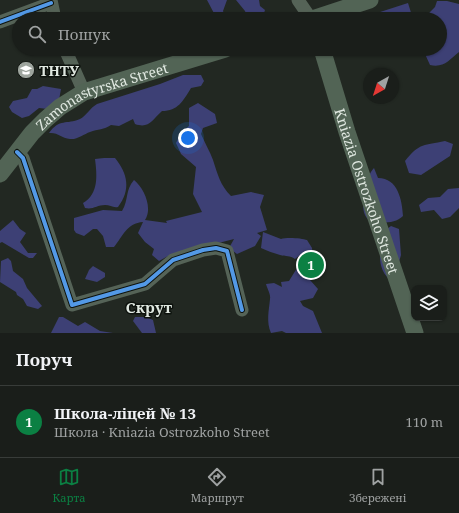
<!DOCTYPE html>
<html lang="uk">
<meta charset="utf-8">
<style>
:root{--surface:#1a1e1a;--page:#272b27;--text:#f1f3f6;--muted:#9fa2a2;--line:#383c39;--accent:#0b8043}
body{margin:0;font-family:"Noto Serif",serif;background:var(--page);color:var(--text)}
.controls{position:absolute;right:12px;bottom:12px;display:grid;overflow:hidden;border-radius:8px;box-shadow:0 1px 3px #0004}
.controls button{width:36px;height:36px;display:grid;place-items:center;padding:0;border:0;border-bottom:1px solid var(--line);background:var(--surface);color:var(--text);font:20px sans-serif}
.compass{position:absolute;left:363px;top:68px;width:36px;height:36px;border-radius:50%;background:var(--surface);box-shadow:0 1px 3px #0004;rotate:219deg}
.you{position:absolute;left:188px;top:138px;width:14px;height:14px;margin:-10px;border:3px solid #fff;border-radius:50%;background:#1a73e8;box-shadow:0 0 0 6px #1a73e833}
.badge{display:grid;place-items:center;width:26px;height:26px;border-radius:50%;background:var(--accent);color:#fff;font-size:13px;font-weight:700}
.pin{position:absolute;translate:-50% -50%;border:2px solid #fff;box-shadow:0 1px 4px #0006}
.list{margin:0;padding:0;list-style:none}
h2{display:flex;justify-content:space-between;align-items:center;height:52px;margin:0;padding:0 16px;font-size:17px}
h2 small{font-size:13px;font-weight:400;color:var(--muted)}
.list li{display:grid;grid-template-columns:26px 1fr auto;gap:12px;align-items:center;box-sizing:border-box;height:72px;padding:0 16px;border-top:1px solid var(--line)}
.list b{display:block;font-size:15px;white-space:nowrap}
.list p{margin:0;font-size:13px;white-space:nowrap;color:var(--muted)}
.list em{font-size:13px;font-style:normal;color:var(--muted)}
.icon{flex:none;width:22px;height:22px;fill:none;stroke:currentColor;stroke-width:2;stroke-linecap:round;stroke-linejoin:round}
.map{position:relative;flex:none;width:459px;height:333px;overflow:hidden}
.search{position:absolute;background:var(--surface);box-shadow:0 1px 3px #0004;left:12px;right:12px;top:12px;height:44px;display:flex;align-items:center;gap:10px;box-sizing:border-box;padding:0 14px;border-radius:22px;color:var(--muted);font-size:15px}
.sheet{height:124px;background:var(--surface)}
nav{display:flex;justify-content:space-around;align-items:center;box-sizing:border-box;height:56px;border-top:1px solid var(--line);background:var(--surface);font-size:11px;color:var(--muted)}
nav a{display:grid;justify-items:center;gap:2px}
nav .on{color:var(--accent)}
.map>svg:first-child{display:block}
.green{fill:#3d4075}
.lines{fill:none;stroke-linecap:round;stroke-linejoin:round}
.minor{stroke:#556357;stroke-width:13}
.major{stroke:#526455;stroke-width:17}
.cycleway-casing{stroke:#0d120d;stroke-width:6}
.cycleway{stroke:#5399e6;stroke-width:4}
.labels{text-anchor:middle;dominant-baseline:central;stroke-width:3;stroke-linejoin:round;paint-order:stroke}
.poi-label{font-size:14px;font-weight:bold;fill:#e0e8e1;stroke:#0d120d;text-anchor:start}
.street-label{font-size:14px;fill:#e0e8e1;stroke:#0d120d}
.neighbourhood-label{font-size:15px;font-weight:bold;fill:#e0e8e1;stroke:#0d120d}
</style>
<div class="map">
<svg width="459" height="333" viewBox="0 0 459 333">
<rect width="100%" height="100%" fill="#222822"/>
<g class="green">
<path d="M207 0H227L223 11 226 19H217Z"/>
<path d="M236 0H259L260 6 265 10 262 19H248L245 11Z"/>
<path d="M437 1H447L459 4V52C449 60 444 68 430 65L425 54 428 49H440V19H429V13L435 7Z"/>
<path d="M408 3 413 19H379L377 13Z"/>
<path d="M183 75H201L204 81 201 86 191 88C183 101 178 111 162 111 152 120 149 129 135 124L133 119 119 126 111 125C104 130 98 129 90 132 84 134 77 140 70 139 61 138 58 132 49 133 60 118 66 125 80 119 86 116 90 108 97 104L160 84Z"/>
<path d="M43 86 61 89 59 100 48 109 39 108 29 116 22 118 12 112 9 107 13 101 27 98 32 89H37Z"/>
<path d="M198 103 215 114 217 123 203 128 201 134C205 143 210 152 213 160 218 175 220 185 231 196L251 192 264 195 260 207 267 230 257 233 261 236 255 246 237 254 229 248 234 239 168 256 159 261 152 255 154 249 145 242 138 233 143 222C127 223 123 236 114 247H106L103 236 97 229H93L84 236 76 233 74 230V218L103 210 122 211C129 199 125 190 134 180 144 188 153 208 145 220L167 223 166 221 202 212 193 194 196 167 181 154 176 143 181 133 189 126V108Z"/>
<path d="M445 141 453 144 450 156 421 175 409 173 405 161C420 142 424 146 445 141Z"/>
<path d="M104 158H115C128 174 131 190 118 207 113 208 110 205 105 205 97 205 93 210 85 208L83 203C99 194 97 175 95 159Z"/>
<path d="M374 168 378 178C398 178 402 200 403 216 395 224 382 223 371 222 369 220 366 218 365 215 360 204 366 176 374 168Z"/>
<path d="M459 188V208L450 217 442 219 434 210 421 212 419 205 428 198 440 197 448 189Z"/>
<path d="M13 220 20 229 26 233 20 242 28 253H37L33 258H29L2 242 0 243V231Z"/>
<path d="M391 226 399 229 401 255 393 283C375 268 380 253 383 232Z"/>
<path d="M263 232 281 239C286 237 302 238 307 240L312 248 313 258 309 260 299 256 295 259C290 255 286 257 280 255 274 253 267 251 261 248Z"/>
<path d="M8 258 11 261 13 271 23 279 27 288 42 306 38 309 27 306 23 299 17 295 16 292 0 282 1 261Z"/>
<path d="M302 260 309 261 313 269 310 280 318 289 313 298 300 301 303 306 313 311 322 333H286L282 331 271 333C266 322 269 310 270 299 271 295 267 288 266 284L274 283 282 287 281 282 289 281Z"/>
<path d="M93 266 105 273V277L97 282 85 279 89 270Z"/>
<path d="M59 317H63L78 326 85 322 100 331 113 333H51Z"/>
<path d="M135 317H146L153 320 156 333H142L133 321Z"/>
</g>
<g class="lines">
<g class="minor">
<path d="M51 0 55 19"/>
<path d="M298 0 311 19"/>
<path d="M0 22 51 3"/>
<path d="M65 49 84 92"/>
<path d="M17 152 23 158 72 305 145 284 173 260 203 250 216 248 227 251 242 310"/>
</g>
<g class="major">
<path d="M312 19 370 0"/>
<path id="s1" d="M322 49 347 132 415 333"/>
<path id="s2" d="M0 174 32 133 45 120 60 107 84 92 225 49"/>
</g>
<defs>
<g id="cycleway">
<path d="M0 22 51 3"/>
<path d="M17 152 23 158 72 305 145 284 173 260 203 250 216 248 227 251 242 310"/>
</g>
</defs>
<use href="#cycleway" class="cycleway-casing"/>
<use href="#cycleway" class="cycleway"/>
</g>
<defs>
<symbol id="university-disc" viewBox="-11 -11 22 22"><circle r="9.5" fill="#9ea59e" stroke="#0d120d"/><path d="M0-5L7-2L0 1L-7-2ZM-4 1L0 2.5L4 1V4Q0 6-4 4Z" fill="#fff"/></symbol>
</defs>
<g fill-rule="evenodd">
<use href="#university-disc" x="16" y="60" width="20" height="20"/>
</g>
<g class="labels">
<g class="poi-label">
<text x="39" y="70">ТНТУ</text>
</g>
<g class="street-label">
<text stroke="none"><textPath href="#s2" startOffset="133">Zamonastyrska Street</textPath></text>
<text stroke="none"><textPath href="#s1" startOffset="149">Kniazia Ostrozkoho Street</textPath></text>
</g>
<g class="neighbourhood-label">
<text x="149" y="307">Скрут</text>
</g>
</g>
</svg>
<div class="controls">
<button><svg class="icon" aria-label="layers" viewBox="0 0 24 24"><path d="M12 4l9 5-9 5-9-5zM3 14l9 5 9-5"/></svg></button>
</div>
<svg class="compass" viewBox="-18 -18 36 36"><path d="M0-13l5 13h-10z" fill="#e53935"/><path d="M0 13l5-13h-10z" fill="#9fa2a2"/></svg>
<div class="you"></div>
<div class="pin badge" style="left:311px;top:265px">1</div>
<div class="search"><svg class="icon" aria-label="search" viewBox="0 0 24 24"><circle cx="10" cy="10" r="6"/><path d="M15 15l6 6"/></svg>Пошук</div>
</div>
<section class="sheet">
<h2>Поруч<small></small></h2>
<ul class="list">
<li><span class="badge">1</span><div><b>Школа-ліцей № 13</b><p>Школа · Kniazia Ostrozkoho Street</p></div><em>110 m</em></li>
</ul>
</section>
<nav>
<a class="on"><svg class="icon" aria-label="map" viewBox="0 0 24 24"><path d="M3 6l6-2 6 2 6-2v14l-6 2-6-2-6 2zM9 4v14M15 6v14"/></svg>Карта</a>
<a><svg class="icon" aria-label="directions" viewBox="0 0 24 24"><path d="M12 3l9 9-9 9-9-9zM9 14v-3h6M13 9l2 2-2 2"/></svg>Маршрут</a>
<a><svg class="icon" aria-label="saved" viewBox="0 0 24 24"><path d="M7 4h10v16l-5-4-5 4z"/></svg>Збережені</a>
</nav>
